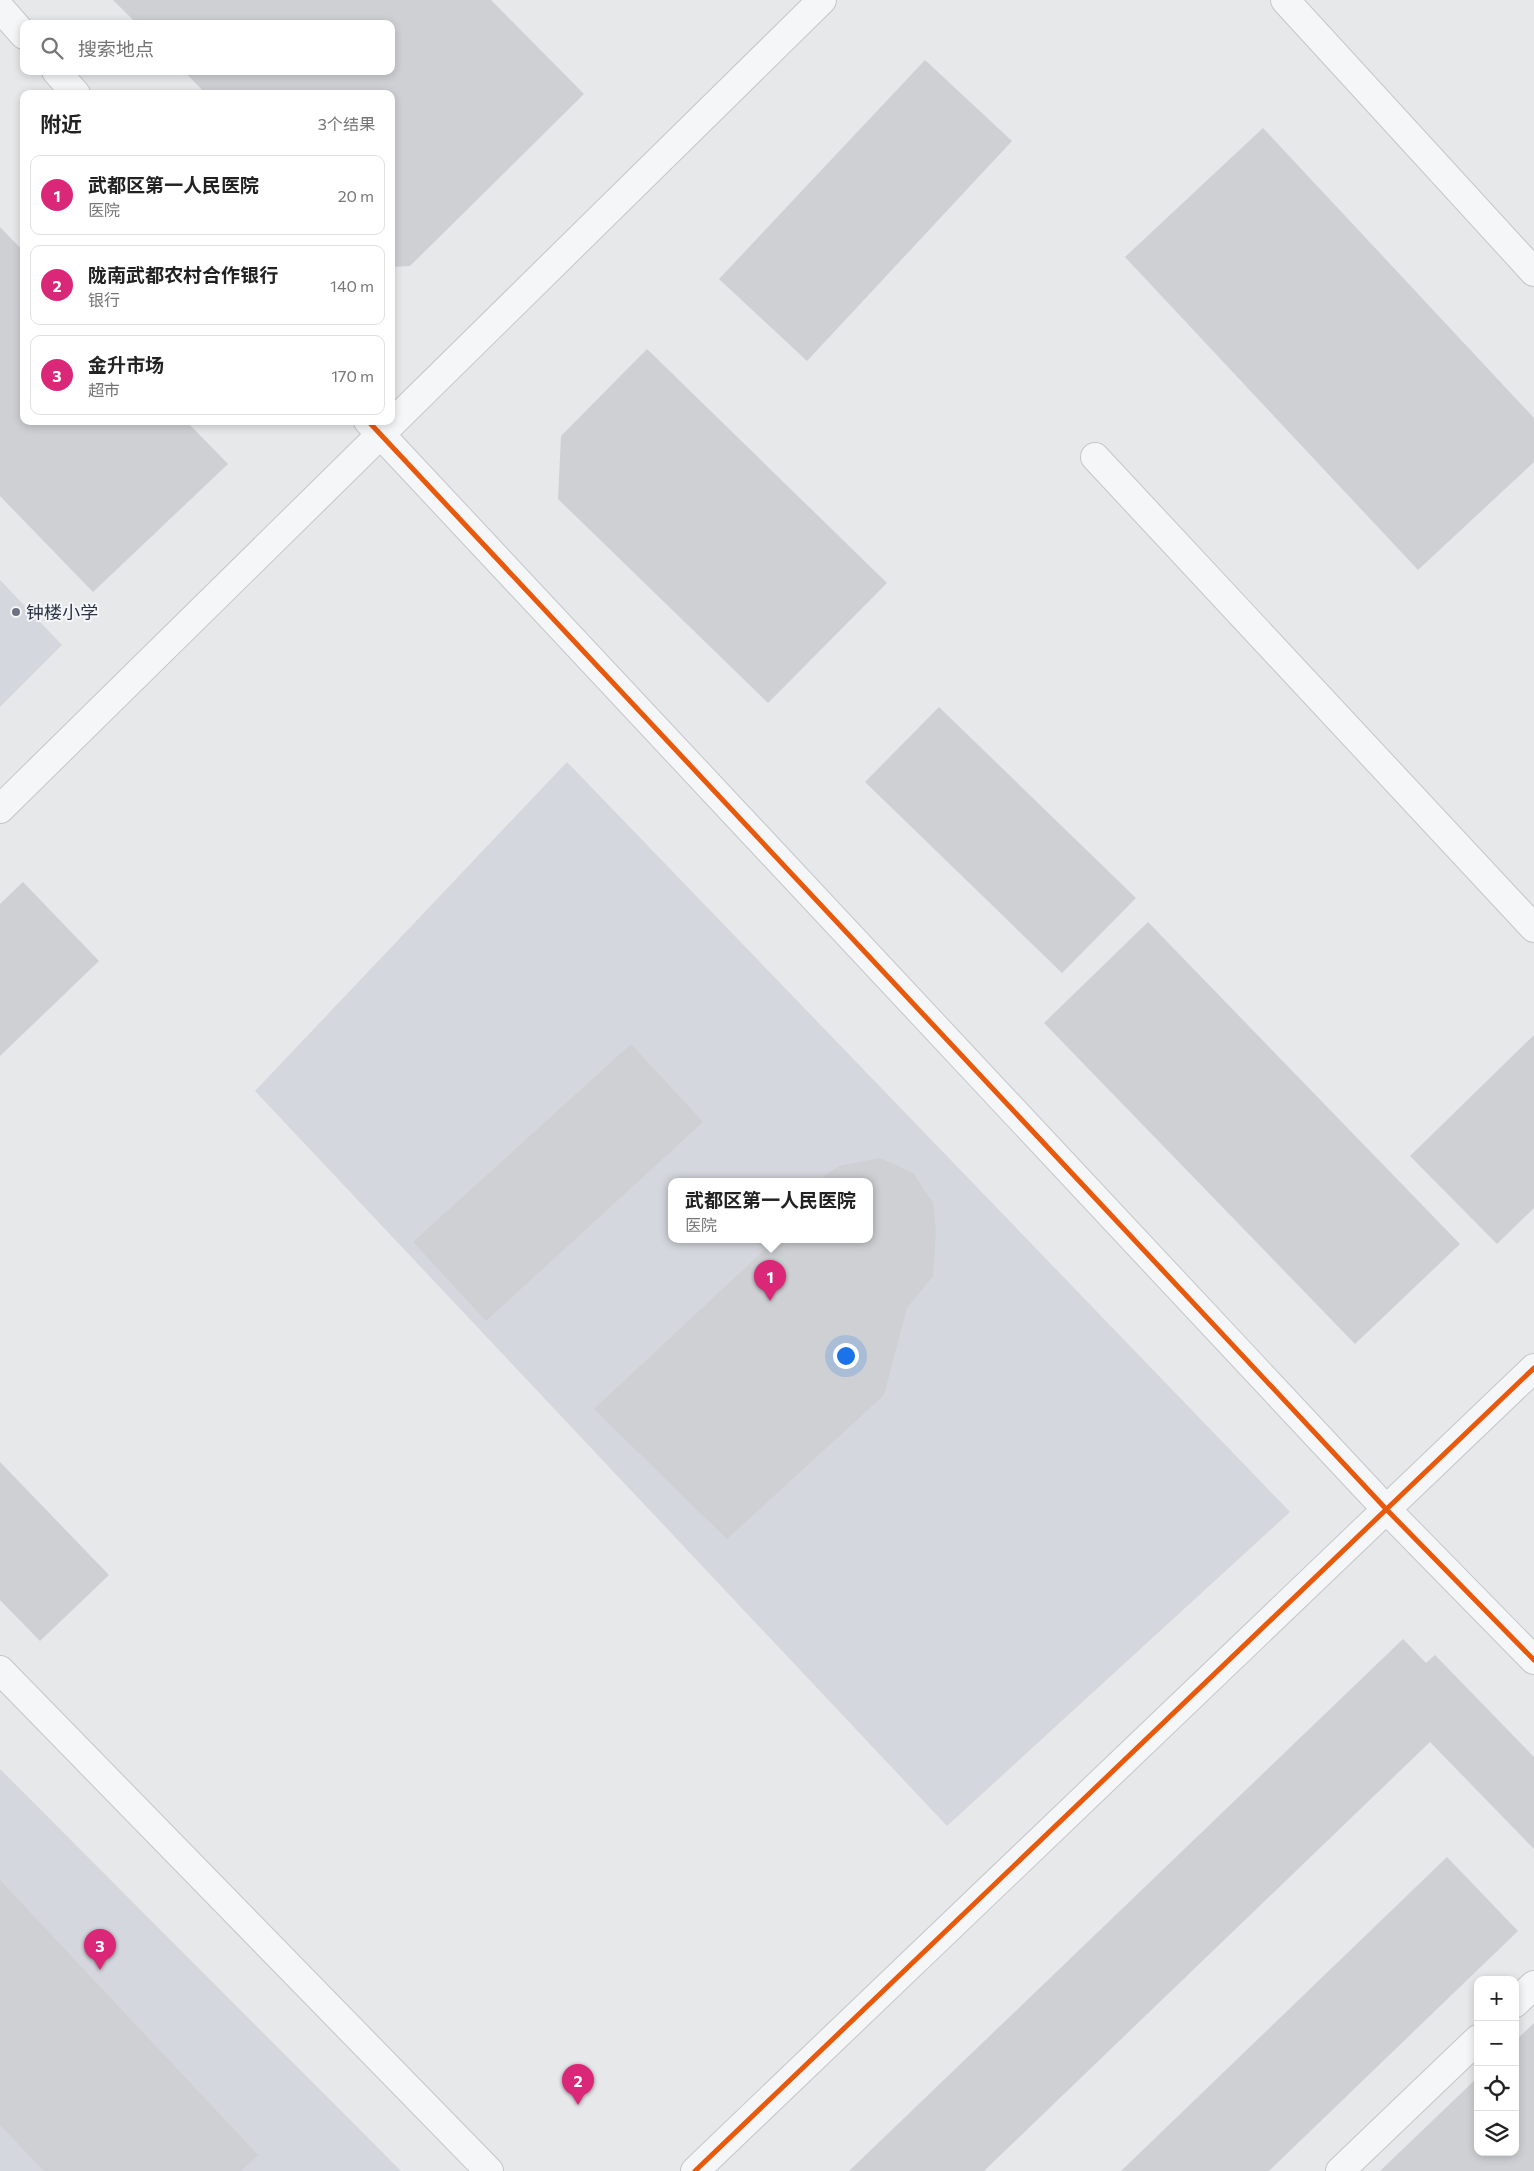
<!DOCTYPE html>
<html lang="zh">
<meta charset="utf-8">
<style>
:root{--surface:#fff;--page:#f2f2f2;--text:#222;--muted:#767676;--line:#e0e0e0;--accent:#db2777}
body{margin:0;font-family:Commissioner,"Noto Sans SC",sans-serif;background:var(--page);color:var(--text)}
.controls{position:absolute;right:15px;bottom:15px;display:grid;overflow:hidden;border-radius:10px;box-shadow:0 2px 8px #0003}
.controls button{width:45px;height:45px;display:grid;place-items:center;padding:0;border:0;border-bottom:1px solid var(--line);background:var(--surface);color:var(--text);font:25px sans-serif}
.you{position:absolute;left:845px;top:1355px;width:18px;height:18px;margin:-12px;border:4px solid #fff;border-radius:50%;background:#1a73e8;box-shadow:0 0 0 8px #1a73e833}
.badge{display:grid;place-items:center;width:32px;height:32px;border-radius:50%;background:var(--accent);color:#fff;font-size:16px;font-weight:700}
.pin{position:absolute;translate:-50% -41px;filter:drop-shadow(0 1px 2px #0008)}
.pin::after{content:'';position:absolute;top:26px;width:18px;height:15px;background:inherit;clip-path:polygon(0 0,100% 0,50% 100%)}
.popup{position:absolute;left:668px;top:1178px;width:205px;height:65px;box-sizing:border-box;display:grid;place-content:center;border-radius:10px;background:var(--surface);filter:drop-shadow(0 1px 4px #0005);font-size:16px;white-space:nowrap;color:var(--muted)}
.popup b{font-size:19px;color:var(--text)}
.popup::after{content:'';position:absolute;left:50%;top:100%;margin-left:-10px;border:10px solid transparent;border-top-color:var(--surface)}
.list{margin:0;padding:0;list-style:none}
h2{display:flex;justify-content:space-between;align-items:center;height:65px;margin:0;padding:0 20px;font-size:21px}
h2 small{font-size:16px;font-weight:400;color:var(--muted)}
.list li{display:grid;grid-template-columns:32px 1fr auto;gap:15px;align-items:center;box-sizing:border-box;height:80px;margin:0 10px 10px;padding:0 10px;border:1px solid var(--line);border-radius:10px}
.list b{display:block;font-size:19px;white-space:nowrap}
.list p{margin:0;font-size:16px;white-space:nowrap;color:var(--muted)}
.list em{font-size:16px;font-style:normal;color:var(--muted)}
.icon{flex:none;width:28px;height:28px;fill:none;stroke:currentColor;stroke-width:2;stroke-linecap:round;stroke-linejoin:round}
.map{position:relative;flex:none;width:1534px;height:2171px;overflow:hidden}
.search{position:absolute;background:var(--surface);box-shadow:0 2px 8px #0003;left:20px;top:20px;width:375px;height:55px;display:flex;align-items:center;gap:12px;box-sizing:border-box;padding:0 18px;border-radius:10px;color:var(--muted);font-size:19px}
.panel{position:absolute;background:var(--surface);box-shadow:0 2px 8px #0003;left:20px;top:90px;width:375px;height:335px;border-radius:10px}
.map>svg:first-child{display:block}
.built{fill:#d4d7dd;fill-rule:evenodd}
.building{fill:#ced0d3}
.lines{fill:none;stroke-linecap:round;stroke-linejoin:round}
.minor-casing{stroke:#c4c6c8;stroke-width:30}
.tertiary-casing{stroke:#c4c6c8;stroke-width:30}
.minor{stroke:#f5f6f7;stroke-width:28}
.tertiary{stroke:#f5f6f7;stroke-width:28}
.cycleway-casing{stroke:#f4f6f9;stroke-width:8}
.cycleway{stroke:#e8590c;stroke-width:5}
.poi-dot{fill:#6c737f;stroke:#f4f6f9;stroke-width:2}
.labels{text-anchor:middle;dominant-baseline:central;stroke-width:4;stroke-linejoin:round;paint-order:stroke}
.poi-label{font-size:18px;fill:#2b3445;stroke:#f4f6f9;text-anchor:start}
</style>
<div class="map">
<svg width="1534" height="2171" viewBox="0 0 1534 2171">
<rect width="100%" height="100%" fill="#e6e8ea"/>
<g class="built">
<path d="M0 580 62 645 0 707Z"/>
<path d="M567 762 1290 1512 947 1826 255 1091ZM671 1182H869V1240H671Z"/>
<path d="M0 1769 401 2171H0Z"/>
</g>
<g class="building">
<path d="M113 0H491L584 94 410 266 391 267V94H206L184 71H391V24H137Z"/>
<path d="M925 60 1012 141 807 361 719 279Z"/>
<path d="M1263 128 1534 418V462L1418 570 1125 257Z"/>
<path d="M0 227 24 252V421H186L228 464 93 592 0 496Z"/>
<path d="M647 349 887 583 768 703 558 499 561 436Z"/>
<path d="M939 707 1136 898 1062 973 865 782Z"/>
<path d="M23 882 99 961 0 1056V904Z"/>
<path d="M1148 922 1460 1244 1355 1344 1044 1023Z"/>
<path d="M1534 1035V1208L1497 1244 1410 1156Z"/>
<path d="M631 1044 703 1122 486 1321 413 1242Z"/>
<path d="M880 1158 913 1173 933 1203 936 1232 933 1276 907 1308 884 1395 727 1539 594 1409 775 1240H869V1182H816L839 1166Z"/>
<path d="M0 1462 109 1575 40 1641 0 1600Z"/>
<path d="M1403 1639 1426 1663 1435 1655 1534 1757V1849L1430 1742 984 2171H849Z"/>
<path d="M1447 1857 1518 1931 1269 2171H1121Z"/>
<path d="M0 1880 258 2155 241 2171H44L0 2125Z"/>
<path d="M1534 2023V2171H1380L1478 2077V2152H1515V2041Z"/>
</g>
<g class="lines">
<defs>
<g id="minor">
<path d="M1095 457 1534 928"/>
<path d="M1515 2003 1534 1985"/>
<path d="M1340 2171 1478 2039"/>
</g>
<g id="tertiary">
<path d="M1285 0 1534 272"/>
<path d="M0 8 24 35"/>
<path d="M56 71 76 94"/>
<path d="M368 421 1387 1510 1534 1660"/>
<path d="M0 809 822 0"/>
<path d="M0 1670 489 2171"/>
<path d="M695 2171 1534 1368"/>
</g>
</defs>
<use href="#minor" class="minor-casing"/>
<use href="#tertiary" class="tertiary-casing"/>
<use href="#minor" class="minor"/>
<use href="#tertiary" class="tertiary"/>
<defs>
<g id="cycleway">
<path d="M368 421 1387 1510 1534 1660"/>
<path d="M695 2171 1534 1368"/>
</g>
</defs>
<use href="#cycleway" class="cycleway-casing"/>
<use href="#cycleway" class="cycleway"/>
</g>
<circle class="poi-dot" cx="16" cy="612" r="5"/>
<g class="labels">
<g class="poi-label">
<text x="26" y="612">钟楼小学</text>
</g>
</g>
</svg>
<div class="controls">
<button>+</button>
<button>−</button>
<button><svg class="icon" aria-label="locate" viewBox="0 0 24 24"><circle cx="12" cy="12" r="6"/><path d="M12 2v4M12 18v4M2 12h4M18 12h4"/></svg></button>
<button><svg class="icon" aria-label="layers" viewBox="0 0 24 24"><path d="M12 4l9 5-9 5-9-5zM3 14l9 5 9-5"/></svg></button>
</div>
<div class="you"></div>
<div class="pin badge" style="left:770px;top:1301px">1</div>
<div class="popup"><b>武都区第一人民医院</b>医院</div>
<div class="pin badge" style="left:578px;top:2105px">2</div>
<div class="pin badge" style="left:100px;top:1970px">3</div>
<div class="search"><svg class="icon" aria-label="search" viewBox="0 0 24 24"><circle cx="10" cy="10" r="6"/><path d="M15 15l6 6"/></svg>搜索地点</div>
<section class="panel">
<h2>附近<small>3个结果</small></h2>
<ul class="list">
<li><span class="badge">1</span><div><b>武都区第一人民医院</b><p>医院</p></div><em>20 m</em></li>
<li><span class="badge">2</span><div><b>陇南武都农村合作银行</b><p>银行</p></div><em>140 m</em></li>
<li><span class="badge">3</span><div><b>金升市场</b><p>超市</p></div><em>170 m</em></li>
</ul>
</section>
</div>
